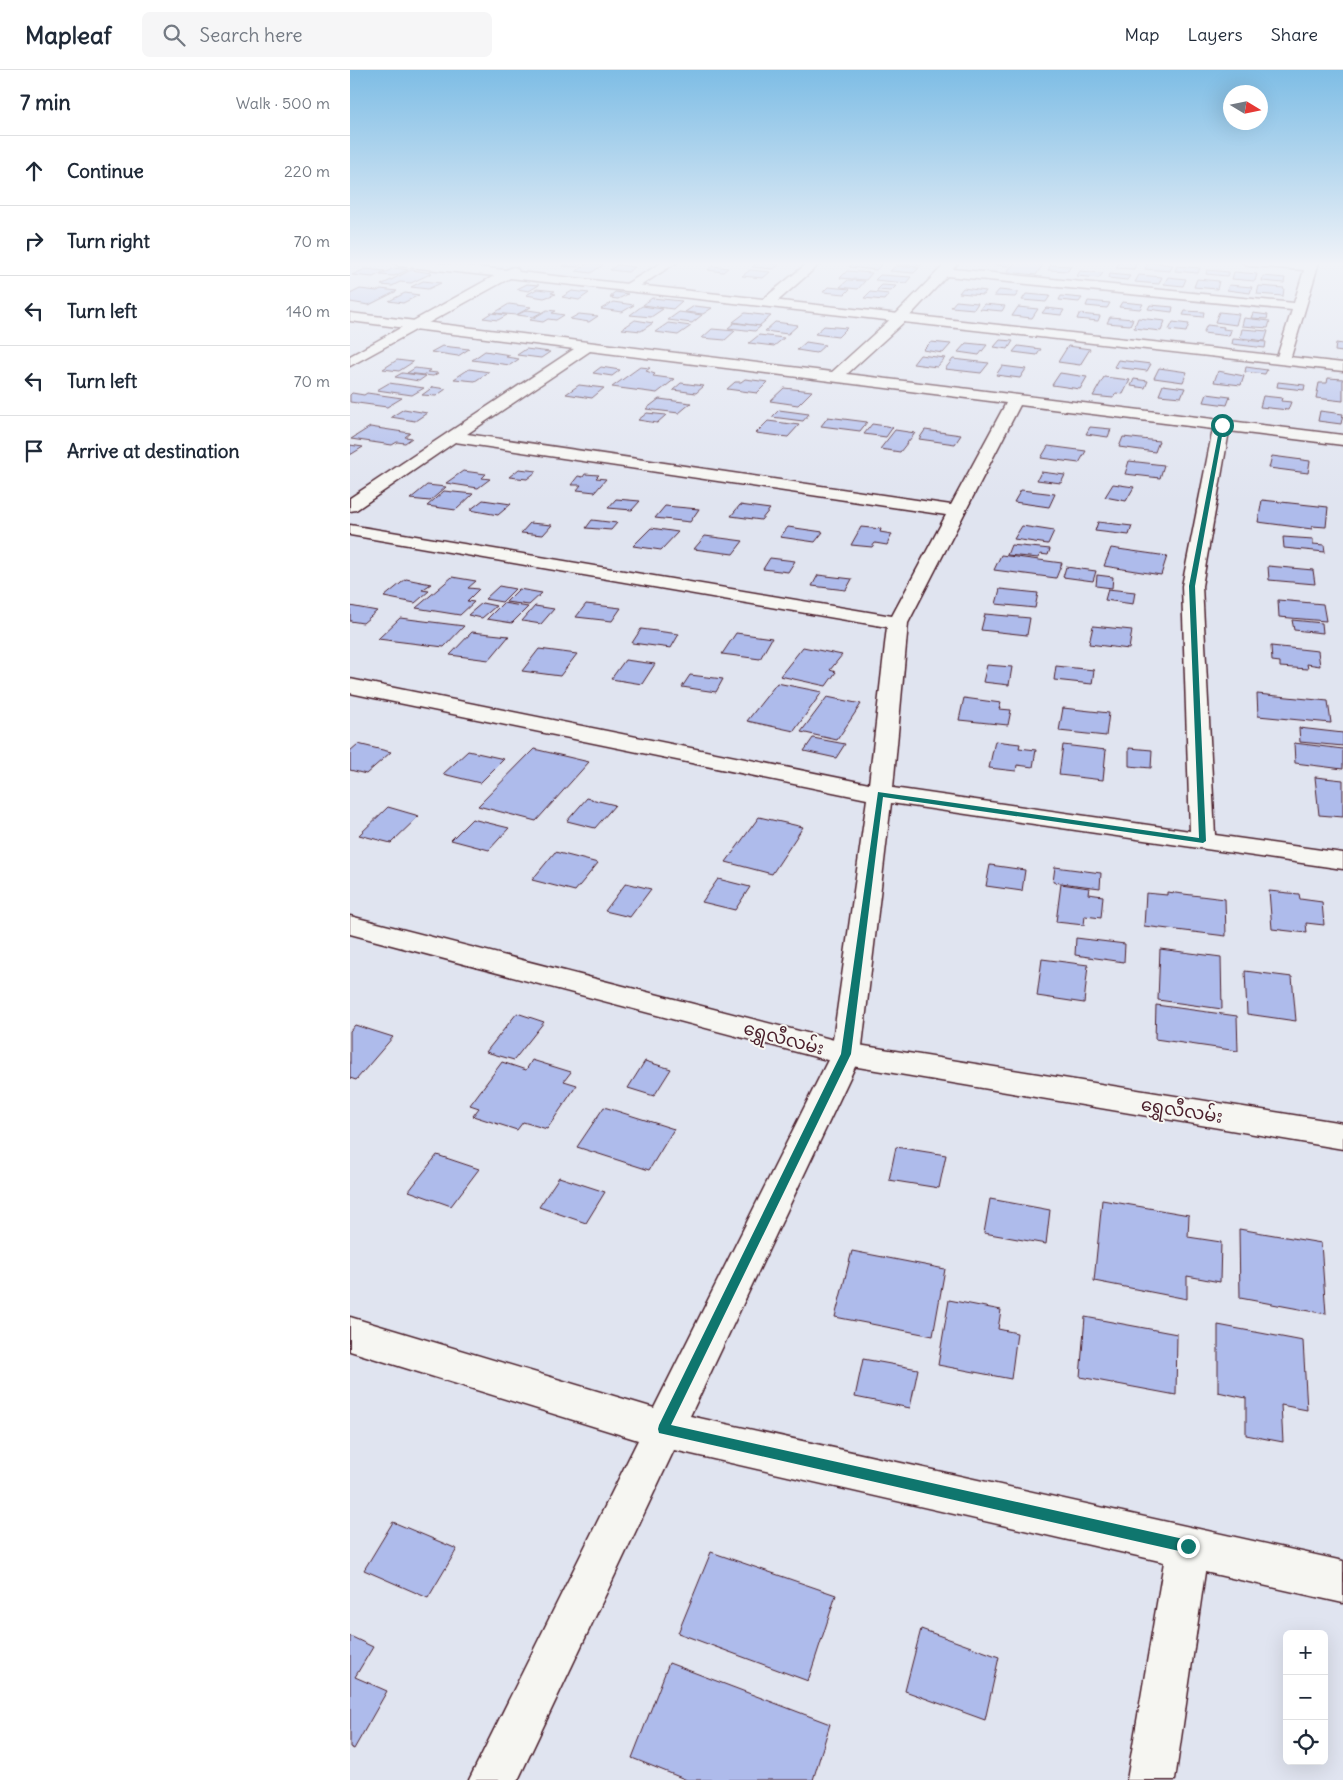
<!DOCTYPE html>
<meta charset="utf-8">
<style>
:root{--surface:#fff;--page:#f6f6f7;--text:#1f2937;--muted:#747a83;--line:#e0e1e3}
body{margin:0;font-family:Delius,"Noto Sans Myanmar",sans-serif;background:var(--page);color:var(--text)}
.controls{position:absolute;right:15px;bottom:15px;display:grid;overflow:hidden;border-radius:8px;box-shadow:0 5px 20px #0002}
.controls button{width:45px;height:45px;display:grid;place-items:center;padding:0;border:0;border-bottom:1px solid var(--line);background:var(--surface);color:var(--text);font:25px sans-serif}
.compass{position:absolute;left:873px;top:15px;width:45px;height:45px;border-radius:50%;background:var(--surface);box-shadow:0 5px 20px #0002;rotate:100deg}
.stop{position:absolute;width:15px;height:15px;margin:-11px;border:4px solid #0f766e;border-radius:50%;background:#fff}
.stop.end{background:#0f766e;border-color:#fff;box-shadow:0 1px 5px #0008}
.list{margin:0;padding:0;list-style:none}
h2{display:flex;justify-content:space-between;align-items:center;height:65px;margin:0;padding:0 20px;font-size:21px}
h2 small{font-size:16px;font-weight:400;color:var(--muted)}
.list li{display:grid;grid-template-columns:32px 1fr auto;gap:15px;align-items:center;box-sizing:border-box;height:70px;padding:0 20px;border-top:1px solid var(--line)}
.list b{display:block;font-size:19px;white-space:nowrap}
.list em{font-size:16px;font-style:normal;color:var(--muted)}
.icon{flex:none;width:28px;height:28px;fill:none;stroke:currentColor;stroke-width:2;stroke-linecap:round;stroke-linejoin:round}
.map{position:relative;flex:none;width:993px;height:1710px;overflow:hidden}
header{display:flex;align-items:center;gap:30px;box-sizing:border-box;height:70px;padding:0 25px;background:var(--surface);border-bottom:1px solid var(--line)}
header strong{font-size:24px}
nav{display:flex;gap:28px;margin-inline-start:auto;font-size:18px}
.search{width:350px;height:45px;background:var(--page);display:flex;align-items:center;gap:12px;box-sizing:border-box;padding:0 18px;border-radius:8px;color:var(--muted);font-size:19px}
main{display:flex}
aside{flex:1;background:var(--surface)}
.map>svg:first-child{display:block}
.building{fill:#aebbeb;stroke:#4a1f2b}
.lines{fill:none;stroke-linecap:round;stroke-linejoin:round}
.minor-casing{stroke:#4a1f2b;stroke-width:3}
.tertiary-casing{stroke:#4a1f2b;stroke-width:3}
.minor{fill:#f6f6f2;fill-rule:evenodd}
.tertiary{fill:#f6f6f2;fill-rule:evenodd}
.route{fill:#0f766e}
.labels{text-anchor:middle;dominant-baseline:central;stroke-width:4;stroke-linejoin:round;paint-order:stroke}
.street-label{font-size:18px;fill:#4a1f2b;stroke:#f6f6f2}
</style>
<header>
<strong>Mapleaf</strong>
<div class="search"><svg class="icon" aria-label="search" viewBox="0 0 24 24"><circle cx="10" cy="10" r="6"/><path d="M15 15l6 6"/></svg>Search here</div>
<nav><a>Map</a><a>Layers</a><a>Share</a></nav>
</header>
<main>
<aside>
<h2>7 min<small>Walk · 500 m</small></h2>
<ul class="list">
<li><svg class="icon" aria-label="ahead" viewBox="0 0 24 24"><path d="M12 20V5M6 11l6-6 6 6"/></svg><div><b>Continue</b></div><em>220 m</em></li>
<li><svg class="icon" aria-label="right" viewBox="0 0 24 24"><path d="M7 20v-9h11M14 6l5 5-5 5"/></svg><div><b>Turn right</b></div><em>70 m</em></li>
<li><svg class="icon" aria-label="left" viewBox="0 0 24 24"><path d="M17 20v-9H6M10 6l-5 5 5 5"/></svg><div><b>Turn left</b></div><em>140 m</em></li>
<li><svg class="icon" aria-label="left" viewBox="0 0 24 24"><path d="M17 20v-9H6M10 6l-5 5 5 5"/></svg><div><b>Turn left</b></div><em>70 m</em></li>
<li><svg class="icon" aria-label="arrive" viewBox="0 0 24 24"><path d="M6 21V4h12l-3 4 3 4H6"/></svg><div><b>Arrive at destination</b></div></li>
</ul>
</aside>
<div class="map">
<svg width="993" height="1710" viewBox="0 0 993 1710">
<rect width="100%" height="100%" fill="#e0e4f0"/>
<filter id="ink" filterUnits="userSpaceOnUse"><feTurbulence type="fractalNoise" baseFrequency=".02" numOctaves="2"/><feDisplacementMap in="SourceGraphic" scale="10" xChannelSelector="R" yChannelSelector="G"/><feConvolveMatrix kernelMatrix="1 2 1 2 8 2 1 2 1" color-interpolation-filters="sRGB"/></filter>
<g filter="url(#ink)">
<g class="building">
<path d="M219 192H234L227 197 213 196Z"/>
<path d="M409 192 430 194 423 199 402 197Z"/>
<path d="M504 192 532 194 526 200 499 197Z"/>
<path d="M547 192H575L570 196 544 194Z"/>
<path d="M639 192H661L658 196 637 194Z"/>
<path d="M665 192H677L694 193 686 205 657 202Z"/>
<path d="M769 192H787L784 199 766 198Z"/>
<path d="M799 192 823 195 820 201 795 199Z"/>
<path d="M239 193 254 194 241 203 226 201Z"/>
<path d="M267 195 285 197 278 202 260 200Z"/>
<path d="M701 195 721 196 718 201 698 200Z"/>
<path d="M363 196 378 198 373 202 358 200Z"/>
<path d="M546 196 569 198 564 203 540 201Z"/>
<path d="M827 196 850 198 848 203 825 201Z"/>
<path d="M44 198 58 200 44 206 30 205Z"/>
<path d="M15 199 35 201 23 207 2 205Z"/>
<path d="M61 200 82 203 61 213 50 212 42 216 31 215Z"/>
<path d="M400 200 420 202 413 208 392 206Z"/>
<path d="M857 200 879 202 877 206 856 204Z"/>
<path d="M497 201 522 203 516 210 490 208Z"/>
<path d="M730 201 753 203 749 208 727 206Z"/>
<path d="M884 202 907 204 905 211 882 209Z"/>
<path d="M760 204 780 206 777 210 758 208Z"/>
<path d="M530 205 561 207 556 213 525 210Z"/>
<path d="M789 205 812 207 809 214 785 212Z"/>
<path d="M913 206 935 208 934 213 912 211Z"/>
<path d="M818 207 836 209 833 216 814 214Z"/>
<path d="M847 209 869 211 867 219 844 217Z"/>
<path d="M498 210 515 211 508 219 490 217Z"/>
<path d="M73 211 91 213 78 219 61 217Z"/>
<path d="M177 214 189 215 179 221 167 219Z"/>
<path d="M532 215 546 216 541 221 527 220Z"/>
<path d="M879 215 902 217 900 223 877 220Z"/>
<path d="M909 216 934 218 933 226 907 224Z"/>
<path d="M478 217 500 219 495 224 473 222Z"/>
<path d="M613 218 636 221 633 225 609 223Z"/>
<path d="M10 219 27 221 31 219 47 221 19 235 0 232V224Z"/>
<path d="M187 219 205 221 201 223 206 224 194 228 176 225Z"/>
<path d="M649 220 669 222 665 227 644 226Z"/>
<path d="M222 221 239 223 229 230 212 227Z"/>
<path d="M265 222 278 224 268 229 260 228 264 226H260Z"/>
<path d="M520 222 539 224 534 230 514 228Z"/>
<path d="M55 223 69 225 53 233 39 231Z"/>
<path d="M676 224 700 226 696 232 672 230Z"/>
<path d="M711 226 732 228 729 232 709 230Z"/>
<path d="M302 228 332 231 323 239 293 235Z"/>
<path d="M606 231 628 233 624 239 601 237Z"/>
<path d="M738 231 760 233 757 238 736 236Z"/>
<path d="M263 232 284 235 272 242 251 239Z"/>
<path d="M772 232 793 234 790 239 769 237Z"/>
<path d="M159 234 181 237 166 245 144 243Z"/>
<path d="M634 234 655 236 652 241 630 239Z"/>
<path d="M800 235 823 237 822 242 798 239Z"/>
<path d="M292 236 313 239 301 247 280 245Z"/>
<path d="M344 236 362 238 353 244 335 242Z"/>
<path d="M668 237 688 239 682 248 662 246Z"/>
<path d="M696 238 714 240 711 245 692 243Z"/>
<path d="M177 240 192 242 183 247 167 245Z"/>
<path d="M197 240 206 241 202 243 214 245 206 250 198 249 193 252 180 250Z"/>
<path d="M835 241 854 242 853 247 833 245Z"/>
<path d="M329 242 352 245 342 253 318 250Z"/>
<path d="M869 242 889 244 886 255 865 252Z"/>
<path d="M141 243 157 245 148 250 133 248Z"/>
<path d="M395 243 421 246 409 256 383 252Z"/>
<path d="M903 243 918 245 917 249 901 248Z"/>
<path d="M229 244 248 246 239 252 220 249Z"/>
<path d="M729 244 750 246 748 251 727 249Z"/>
<path d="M760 247 783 249 780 255 757 253Z"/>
<path d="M788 248 815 251 811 261 784 258Z"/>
<path d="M894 248 920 251 918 258 892 256Z"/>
<path d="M285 250 303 253 291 261 272 259Z"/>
<path d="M425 252 448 255 438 264 415 261Z"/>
<path d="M823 252 839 254 836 262 819 260Z"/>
<path d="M318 253 341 256 328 265 305 262Z"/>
<path d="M384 253 411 256 405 261 378 258Z"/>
<path d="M857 255 874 257 873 259 881 260 879 266 853 263Z"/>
<path d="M474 256 497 258 488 267 465 264Z"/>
<path d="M362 259 385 261 375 270 352 268Z"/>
<path d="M892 259 918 261 915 271 890 268Z"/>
<path d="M409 265 434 268 424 276 399 273Z"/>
<path d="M883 269 916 272 915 278 882 274Z"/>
<path d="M650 270 663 271 658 279 644 277Z"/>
<path d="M456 272 475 275 466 283 447 280Z"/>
<path d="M581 272 601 274 593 283 573 280Z"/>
<path d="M616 273 637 275 629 285 608 282Z"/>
<path d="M986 273 993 274V282L985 281Z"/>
<path d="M92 276 119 279 108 286 81 282Z"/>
<path d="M668 276 691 279 687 285 663 282Z"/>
<path d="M718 276 740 279 730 295 708 292Z"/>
<path d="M176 279 200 282 191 288 167 285Z"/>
<path d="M135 281 160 285 156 287 169 289 160 295 122 290Z"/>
<path d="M570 285 595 288 587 297 563 294Z"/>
<path d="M603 289 639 293 631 303 595 299Z"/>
<path d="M47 290 63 292 49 301 33 299Z"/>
<path d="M768 290 801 294 797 301 764 297Z"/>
<path d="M652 296 676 299 670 308 646 305Z"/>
<path d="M251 297 270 300 262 306 243 303Z"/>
<path d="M290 297 300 298 296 301 305 304 303 306 325 309 307 323 262 317Z"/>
<path d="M896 297 917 300 915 304 895 302Z"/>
<path d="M65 298 80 300 77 302 88 303 83 306 57 303Z"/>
<path d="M809 298 837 302 833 312 804 308Z"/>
<path d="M119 299 139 302 125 311 104 309Z"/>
<path d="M868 301 894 306 891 315 864 312Z"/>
<path d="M52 303 76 306 69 311 45 307Z"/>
<path d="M710 303 737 307 730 319 702 315Z"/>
<path d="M754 307 780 310 773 324 766 323 763 328 743 326Z"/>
<path d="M978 308 993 309V331L966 328 969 313H977Z"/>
<path d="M395 309 418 312 407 323 377 319 385 312H391Z"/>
<path d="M784 309 798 311 795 318 781 316Z"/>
<path d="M928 312 955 315 954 320 927 317Z"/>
<path d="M39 313 74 318 62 325 27 320Z"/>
<path d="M331 313 354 316 346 323 323 320Z"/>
<path d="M229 315 254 318 242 328 216 324Z"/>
<path d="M813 315 835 318 831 327 809 325Z"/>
<path d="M83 317 96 319 86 326 72 325Z"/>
<path d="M434 318 462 321 448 335 420 331Z"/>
<path d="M2 323 14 325 17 323 52 328 37 337 0 332V325Z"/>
<path d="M857 324 880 327 877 335 854 332Z"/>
<path d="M913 326 932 328 931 331 941 332 938 340 910 337Z"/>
<path d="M309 329 341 333 329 343 296 339Z"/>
<path d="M54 339 77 343 65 351 41 347Z"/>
<path d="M429 340 459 344 453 351 422 347Z"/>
<path d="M970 341 993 344 991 354 968 351Z"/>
<path d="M297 343 316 345 307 353 288 350Z"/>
<path d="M478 347 517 352 510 361 471 356Z"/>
<path d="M418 351 449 355 438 367 406 363Z"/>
<path d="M522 354 543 357 536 367 514 364Z"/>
<path d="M20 357 60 363 55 367 62 368 55 373 47 372 42 375 1 369Z"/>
<path d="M740 357 761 359 758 367 736 364Z"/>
<path d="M545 360 565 363 550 382 530 379Z"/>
<path d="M575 360 611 365 605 374 569 369Z"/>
<path d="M773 367 809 371 805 382 769 377Z"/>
<path d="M0 375 13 377 0 385Z"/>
<path d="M698 376 736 381 729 393 691 388Z"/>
<path d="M922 386 960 391 958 403 919 398Z"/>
<path d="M779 391 814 395 810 408 775 404Z"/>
<path d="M169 399 187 401 177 409 159 407Z"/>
<path d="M113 401 136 404 132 408 140 409 128 418 96 413Z"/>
<path d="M691 402 715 405 711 413 687 410Z"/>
<path d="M235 404 249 405 246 408 256 409 245 422 227 420 231 415H221L228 406 233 407Z"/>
<path d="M763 414 784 417 776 431 755 427Z"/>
<path d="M77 415 96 417 80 431 60 429Z"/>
<path d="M671 420 705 424 699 437 664 432Z"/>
<path d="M94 421 123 424 106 440 77 436Z"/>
<path d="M266 429 290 431 282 440 258 438Z"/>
<path d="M133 430 161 434 148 445 120 440Z"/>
<path d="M912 430 978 437 976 457 962 456V459L908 452Z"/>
<path d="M390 435 420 439 411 450 381 446Z"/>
<path d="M315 436 349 439 340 452 305 448Z"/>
<path d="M242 450 267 453 261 460 236 458Z"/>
<path d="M748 452 782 456 779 465 745 461Z"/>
<path d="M180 453 202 455 193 465 171 463Z"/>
<path d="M672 456 704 461 698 474 664 469Z"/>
<path d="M438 457 473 462 465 472 430 467Z"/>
<path d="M511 457 531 459 530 462 542 464 537 475 525 473 522 477 501 475Z"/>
<path d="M301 458 328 462 311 480 283 476Z"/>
<path d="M355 466 393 471 383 484 344 479Z"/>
<path d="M933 467 963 469V474L974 475 975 482 934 478Z"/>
<path d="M661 475 700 479 698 485 690 484 689 488 657 485Z"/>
<path d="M761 478 817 486 811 505 754 496Z"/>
<path d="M651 485 712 493 706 508 644 500Z"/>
<path d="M420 488 445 491 438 502 413 499Z"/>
<path d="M918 496 963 500 965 514 919 510Z"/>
<path d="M716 497 746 501 743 511 713 507Z"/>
<path d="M468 505 502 509 496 520 462 516Z"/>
<path d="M747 505 763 507 762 518 746 516Z"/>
<path d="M102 507 126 511 118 518 129 519 117 531 124 532 110 545 66 538Z"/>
<path d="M56 509 81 514 72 520 79 521 65 533 34 527Z"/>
<path d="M149 516 165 519 152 532 135 529Z"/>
<path d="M169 519 192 523 179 535 156 532Z"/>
<path d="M650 519 688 523 685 538 646 534Z"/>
<path d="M758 519 785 522 783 534 755 530Z"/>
<path d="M928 530 973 534 976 551 929 547Z"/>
<path d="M132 533 146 536 132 548 118 545Z"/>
<path d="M153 533 178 537 162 553 137 549Z"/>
<path d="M236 534 271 538 262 551 226 547Z"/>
<path d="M0 536 27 541 13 553 0 551Z"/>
<path d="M185 536 204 539 191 554 172 551Z"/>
<path d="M635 544 680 548 677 565 631 560Z"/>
<path d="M50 548 114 556 94 577 28 569Z"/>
<path d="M942 550 972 553 973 563 944 560Z"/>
<path d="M743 556 782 560 779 579 739 574Z"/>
<path d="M291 559 329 564 321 578 282 573Z"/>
<path d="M122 562 159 566 139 590 100 585Z"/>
<path d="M386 563 422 568 410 589 372 584Z"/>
<path d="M921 576 968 581 970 596 957 594 958 599 930 597V592L922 591Z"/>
<path d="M453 577 492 585 480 600 486 602 476 616 430 606Z"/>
<path d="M189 579 227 584 210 606 172 601Z"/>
<path d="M275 590 305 594 292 614 261 609Z"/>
<path d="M637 595 662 597 659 615 633 612Z"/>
<path d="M706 596 744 600 742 614 704 610Z"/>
<path d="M340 605 373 609 366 622 332 617Z"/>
<path d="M427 613 472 622 444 661 397 651Z"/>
<path d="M907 624 978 631 981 653 908 646Z"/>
<path d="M477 627 511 634 487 670 451 662Z"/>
<path d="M614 628 651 633 649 639 661 640 658 655 609 650Z"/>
<path d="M713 638 759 643 756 666 709 661Z"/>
<path d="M949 658 993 663V676L950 672Z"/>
<path d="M463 668 495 674 486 688 454 681Z"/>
<path d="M645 671 670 674 669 678 686 680 683 697 667 695 666 701 639 698Z"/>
<path d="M944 673 993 679V699L945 693Z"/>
<path d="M8 674 41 682 16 704 0 700V681Z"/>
<path d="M713 675 756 680 753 710 709 705Z"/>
<path d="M779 678 802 680 801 698 779 696Z"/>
<path d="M184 679 239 692 186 751 128 736Z"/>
<path d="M118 681 154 689 130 713 93 704Z"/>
<path d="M965 707 993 710V747L969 745Z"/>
<path d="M237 728 265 735 245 758 217 751Z"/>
<path d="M38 737 69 746 41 773 9 765Z"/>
<path d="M409 747 453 757 422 804 376 792Z"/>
<path d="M122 749 159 758 139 780 101 770Z"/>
<path d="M205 782 248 793 225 821 182 810Z"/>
<path d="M640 795 675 800 672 821 636 816Z"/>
<path d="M705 797 751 803 750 818 703 812Z"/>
<path d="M368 809 400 817 385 840 352 832Z"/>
<path d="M276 813 301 819 280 847 255 841Z"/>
<path d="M711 814 739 818 738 824 753 826 751 848 735 846 734 855 706 852Z"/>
<path d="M919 821 949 824 950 829 972 832 974 855 956 853 957 863 922 859Z"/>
<path d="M817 822 875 829 876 866 794 856 796 823 817 825Z"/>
<path d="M726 868 775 874 774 892 725 885Z"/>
<path d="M810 879 871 887 872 939 808 930Z"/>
<path d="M692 889 738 895 734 933 687 926Z"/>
<path d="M895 901 942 907 946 951 897 944Z"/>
<path d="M806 935 887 946 888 981 805 969Z"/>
<path d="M167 943 194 952 164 990 136 982Z"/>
<path d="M5 955 43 967 6 1010 0 1008V961Z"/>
<path d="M182 990 221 1002 214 1011 227 1015 197 1059 173 1052 167 1060 123 1046 129 1038 120 1035 152 992 176 1000Z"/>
<path d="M295 991 321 999 304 1026 278 1018Z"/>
<path d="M254 1037 324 1059 299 1100 227 1077Z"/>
<path d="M546 1077 596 1085 589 1118 539 1110Z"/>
<path d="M87 1085 129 1099 101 1136 59 1121Z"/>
<path d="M209 1107 255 1122 236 1153 189 1137Z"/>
<path d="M640 1129 700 1140 696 1174 634 1163Z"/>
<path d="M752 1130 839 1145 838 1167 871 1172 870 1212 837 1206V1229L744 1211Z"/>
<path d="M889 1159 971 1173 976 1244 890 1228Z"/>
<path d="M502 1181 595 1199 583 1266 485 1247Z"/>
<path d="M599 1230 651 1240 648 1259 667 1263 661 1309 588 1295Z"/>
<path d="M735 1247 827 1264 826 1325 730 1307Z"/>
<path d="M868 1255 953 1271 957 1340 931 1335 933 1372 896 1365V1328L868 1322Z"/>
<path d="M513 1289 568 1299 560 1338 505 1327Z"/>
<path d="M43 1452 107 1479 78 1528 14 1500Z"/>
<path d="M361 1482 486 1525 458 1611 328 1563Z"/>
<path d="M571 1559 649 1587 635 1650 555 1621Z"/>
<path d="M0 1566 23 1577 5 1607 37 1621 4 1679 0 1677Z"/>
<path d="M319 1593 480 1654 463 1710H337L282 1688Z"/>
</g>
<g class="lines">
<defs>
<g id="minor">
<path d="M313 192H327L284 220H276L274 217 276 214Z"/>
<path d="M459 192H472L422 236H412L410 233 412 230Z"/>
<path d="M597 192H609L603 199 944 233 954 200 899 196 893 192H969L940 290 938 293H928L926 290 942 240 597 206 555 251 497 304 993 365V375L879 361 852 516 865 765 993 783V799L541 733 511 984 340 1346 993 1491V1533L855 1502 825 1710H777L814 1492 324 1380 168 1710H119L288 1370 0 1281V1247L304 1338 481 984 517 729 0 623V609L519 714 537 557 0 465V455L542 546 596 445 105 372 6 440 0 441V428L224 279 0 251V243L482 302 545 245ZM240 281 656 333 601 435 117 364ZM670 335 863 359 832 516 840 761 543 718 558 553Z"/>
</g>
<g id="tertiary">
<path d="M43 192H77L156 200 163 197 167 198 169 202 993 293V301L160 208 0 296V286L144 206 49 196Z"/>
<path d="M0 846 496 973 993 1053V1079L496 995 0 864Z"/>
</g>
</defs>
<use href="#minor" class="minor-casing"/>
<use href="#tertiary" class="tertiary-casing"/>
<use href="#minor" class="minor"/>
<use href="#tertiary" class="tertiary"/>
</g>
</g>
<linearGradient id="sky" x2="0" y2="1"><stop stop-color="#7ebde5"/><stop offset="0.45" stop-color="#f1f3f8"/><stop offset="1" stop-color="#f1f3f8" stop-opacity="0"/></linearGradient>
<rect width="993" height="431" fill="url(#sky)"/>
<path class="route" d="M872 354 874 355 845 516 856 771 853 773 533 727 501 984 321 1355 838 1470 842 1472 844 1476 842 1481 838 1483 309 1363 308 1359 309 1355 491 984 528 722 849 768 839 516 870 355Z"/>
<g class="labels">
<g class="street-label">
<text transform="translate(434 968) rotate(15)">ရွှေလီလမ်း</text>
<text transform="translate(832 1040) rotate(9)">ရွှေလီလမ်း</text>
</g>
</g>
</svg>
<div class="controls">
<button>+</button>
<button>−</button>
<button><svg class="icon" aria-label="locate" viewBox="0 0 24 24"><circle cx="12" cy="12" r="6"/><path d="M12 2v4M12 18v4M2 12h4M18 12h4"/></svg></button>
</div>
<svg class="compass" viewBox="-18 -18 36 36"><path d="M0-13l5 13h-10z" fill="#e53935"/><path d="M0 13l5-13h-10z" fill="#747a83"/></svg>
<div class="stop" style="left:872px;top:355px"></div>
<div class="stop end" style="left:838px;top:1476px"></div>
</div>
</main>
